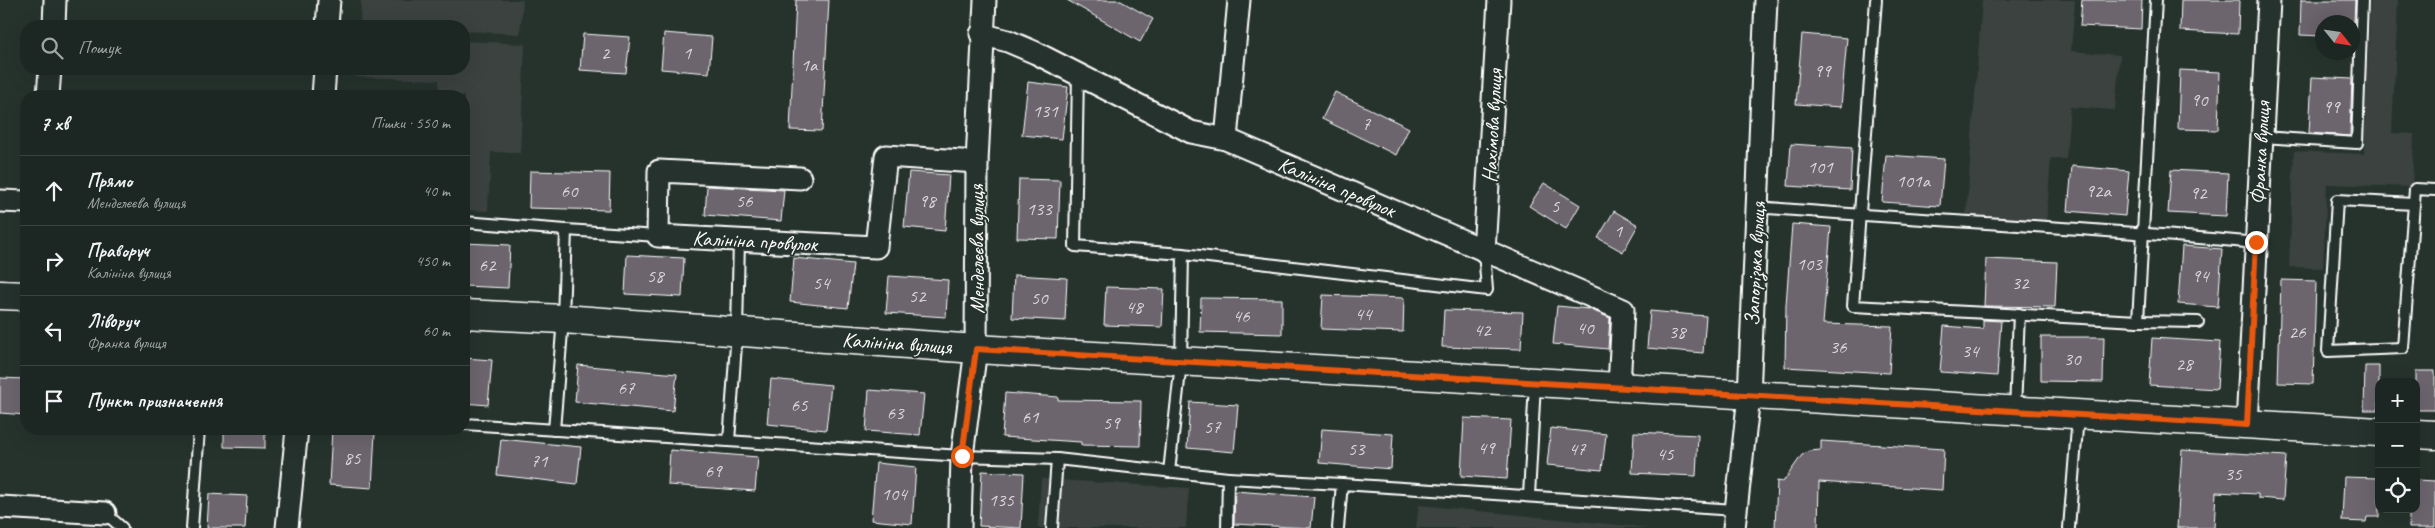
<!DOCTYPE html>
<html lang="uk">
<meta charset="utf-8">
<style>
:root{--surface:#1c2622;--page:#29322f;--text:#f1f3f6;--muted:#a0a5a5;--line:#3a4340}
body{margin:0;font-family:Caveat,sans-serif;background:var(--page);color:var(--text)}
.controls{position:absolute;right:15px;bottom:15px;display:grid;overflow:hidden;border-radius:10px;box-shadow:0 5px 20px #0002}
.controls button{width:45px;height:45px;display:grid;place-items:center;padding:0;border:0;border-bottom:1px solid var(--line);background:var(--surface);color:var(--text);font:25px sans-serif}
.compass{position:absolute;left:2315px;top:15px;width:45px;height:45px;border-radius:50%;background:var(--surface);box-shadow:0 5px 20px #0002;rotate:120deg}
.stop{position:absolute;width:15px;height:15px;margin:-11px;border:4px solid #ea580c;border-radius:50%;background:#fff}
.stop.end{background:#ea580c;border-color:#fff;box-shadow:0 1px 5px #0008}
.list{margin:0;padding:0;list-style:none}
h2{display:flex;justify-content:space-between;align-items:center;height:65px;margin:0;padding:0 20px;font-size:21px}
h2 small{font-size:16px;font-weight:400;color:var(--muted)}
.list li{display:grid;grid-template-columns:32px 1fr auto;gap:15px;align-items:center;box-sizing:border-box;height:70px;padding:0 20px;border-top:1px solid var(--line)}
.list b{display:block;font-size:19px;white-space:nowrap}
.list p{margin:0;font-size:16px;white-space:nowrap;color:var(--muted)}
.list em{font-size:16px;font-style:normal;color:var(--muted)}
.icon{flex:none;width:28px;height:28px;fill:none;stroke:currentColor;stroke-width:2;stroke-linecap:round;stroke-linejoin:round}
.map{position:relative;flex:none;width:2435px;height:528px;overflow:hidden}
.search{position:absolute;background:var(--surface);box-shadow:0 5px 20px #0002;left:20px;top:20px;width:450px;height:55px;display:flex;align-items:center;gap:12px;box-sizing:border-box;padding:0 18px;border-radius:20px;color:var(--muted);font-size:19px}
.panel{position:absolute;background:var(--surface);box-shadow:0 5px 20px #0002;left:20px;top:90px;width:450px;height:345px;border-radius:20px}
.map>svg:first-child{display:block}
.built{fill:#3b4240}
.building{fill:#6c656e;stroke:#fff}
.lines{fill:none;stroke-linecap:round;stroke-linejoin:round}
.lane-casing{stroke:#fff;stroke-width:14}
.street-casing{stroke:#fff;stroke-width:25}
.secondary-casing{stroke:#fff;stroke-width:31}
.lane{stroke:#26332d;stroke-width:10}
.street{stroke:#26332d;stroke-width:21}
.secondary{stroke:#26332d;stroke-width:28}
.route{stroke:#ea580c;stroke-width:6}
.labels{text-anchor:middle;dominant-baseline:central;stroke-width:4;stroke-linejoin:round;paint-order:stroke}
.number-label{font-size:19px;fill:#dad8db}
.street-label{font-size:21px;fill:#fff;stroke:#26332d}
</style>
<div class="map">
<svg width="2435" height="528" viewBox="0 0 2435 528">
<rect width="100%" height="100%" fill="#26332d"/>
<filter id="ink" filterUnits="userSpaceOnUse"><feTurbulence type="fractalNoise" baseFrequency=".02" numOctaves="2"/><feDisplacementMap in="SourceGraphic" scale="10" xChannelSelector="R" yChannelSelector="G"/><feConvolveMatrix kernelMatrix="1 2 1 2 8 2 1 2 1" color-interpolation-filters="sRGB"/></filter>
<g filter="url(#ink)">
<g class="built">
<path d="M361 0H523L520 34 464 31V26H360Z"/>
<path d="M1982 0H2075L2071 51 2120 55 2115 110 2070 107 2066 159 2051 158 2046 225 1966 219Z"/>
<path d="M2370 0H2398L2392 133 2414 134 2412 187 2327 184 2323 268 2289 267 2294 151 2364 154Z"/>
<path d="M464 41 525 44 520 153 491 152 488 211 464 210V96H439V80L356 77V69H464Z"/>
<path d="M1041 479 1189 488 1186 528H1038Z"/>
<path d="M1419 505 1649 528H1416Z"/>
</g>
<g class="building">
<path d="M796 0H829L822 131 790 130Z"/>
<path d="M1067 0H1119L1153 19 1140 42Z"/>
<path d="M2082 0H2142L2141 29 2080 26Z"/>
<path d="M2181 0H2239L2238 34 2180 31Z"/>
<path d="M2301 0H2355L2354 22H2322V36L2300 35Z"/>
<path d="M664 33 712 37 709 73 661 69Z"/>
<path d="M583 34 630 37 626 73 580 70Z"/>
<path d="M1802 34 1847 38 1841 107 1796 104Z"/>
<path d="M2180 70 2220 72 2218 130 2178 129Z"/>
<path d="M2312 77 2352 79 2350 136 2309 133Z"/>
<path d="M1028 82 1068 87 1062 139 1022 135Z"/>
<path d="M1335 92 1409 128 1396 155 1322 119Z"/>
<path d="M1791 144 1852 148 1850 190 1788 186Z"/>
<path d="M1886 155 1944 159 1940 206 1882 202Z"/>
<path d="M2072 166 2129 171 2125 216 2068 211Z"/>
<path d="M2171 170 2228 173 2226 216 2168 213Z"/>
<path d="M530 171 610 173 609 210 529 208Z"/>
<path d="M909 172 949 175 945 231 904 227Z"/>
<path d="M1019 179 1060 180 1058 239 1017 238Z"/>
<path d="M1544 183 1580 205 1566 229 1529 206Z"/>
<path d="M707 186 784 190 781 221 705 215Z"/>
<path d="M1614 211 1638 225 1623 252 1598 238Z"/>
<path d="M1792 224 1831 227 1823 324 1892 326 1889 373 1785 367 1786 305Z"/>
<path d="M464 243 510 245 508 288 464 286Z"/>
<path d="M2182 246 2222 249 2218 307 2178 304Z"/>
<path d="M627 255 684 258 682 297 625 294Z"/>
<path d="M794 258 853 264 848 308 790 302Z"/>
<path d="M1986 259 2057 262 2055 307 1984 306Z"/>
<path d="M1014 275 1067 278 1065 321 1012 318Z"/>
<path d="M889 276 948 280 946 317 886 313Z"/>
<path d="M2281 280 2316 281 2313 384 2278 383Z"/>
<path d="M1106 287 1164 289 1162 327 1104 325Z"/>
<path d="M1323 295 1404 298 1403 332 1321 329Z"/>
<path d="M1201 298 1282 299V334L1200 332Z"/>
<path d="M1557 306 1589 309 1610 318 1608 349 1553 344Z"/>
<path d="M1444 310 1523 312 1521 349 1442 347Z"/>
<path d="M1650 311 1706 316 1703 353 1647 348Z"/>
<path d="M1983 320 2001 321 1997 376 1940 372 1944 326 1983 329Z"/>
<path d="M2041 337H2104L2103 382 2041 381Z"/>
<path d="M2152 338 2220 342 2217 389 2149 385Z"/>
<path d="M464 358 492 360 488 405 464 403Z"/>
<path d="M578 365 677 374 673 411 575 402Z"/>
<path d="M2365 366H2379V410H2364Z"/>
<rect x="2416" y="371" width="19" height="39"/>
<path d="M0 378 26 379V415L0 413Z"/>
<path d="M771 379 831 385 826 430 767 424Z"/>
<path d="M869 390 924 394 920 435 866 431Z"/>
<path d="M1005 393 1058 397V400L1141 401 1140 446 1081 445V442L1002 437Z"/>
<path d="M1190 402 1238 405 1234 452 1187 448Z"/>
<path d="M1464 418 1511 420 1507 479 1461 476Z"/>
<path d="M1551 428 1606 434 1602 470 1547 465Z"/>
<path d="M224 429H265V448L224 447Z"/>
<path d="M332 429 375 432 372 488 329 485Z"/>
<path d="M1322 429 1393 434 1391 469 1319 463Z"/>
<path d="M1634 432 1698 435 1696 476 1632 473Z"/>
<path d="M501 439 581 447 577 484 497 475Z"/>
<path d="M1821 441 1944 449 1942 490 1819 482 1818 528H1775L1777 481 1783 482 1802 455 1809 451 1821 450Z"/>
<path d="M670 450 758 457 755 491 668 485Z"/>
<path d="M2182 450 2286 456 2283 500 2258 498V494L2216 492 2214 528H2177Z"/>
<path d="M876 463 916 467 912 524 871 520Z"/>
<path d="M982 471 1024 473 1021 528 979 526Z"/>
<path d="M2344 477 2379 478V517H2367L2366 522 2342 521Z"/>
<path d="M2416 480 2435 481V528H2409V509H2416Z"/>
<path d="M1235 491 1314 497 1311 528 1234 524Z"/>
<path d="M209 494 247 496 245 528H207Z"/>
</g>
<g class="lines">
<defs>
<g id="lane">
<path d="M1876 0 1853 306 2138 321 2156 0"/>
<path d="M1078 74 1075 246 1183 254 1487 290 1484 251"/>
<path d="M2261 137 2357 143 2362 0"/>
<path d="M2414 204 2337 200 2328 351 2403 348 2414 204 2415 189 2435 190"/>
<path d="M1757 207C1924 221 2090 227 2256 243"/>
<path d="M464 222 566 230 563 319 554 430"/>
<path d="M566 230 658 236"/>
<path d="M2138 321 2198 322"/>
<path d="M2015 410 2019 314"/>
<path d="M464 424 962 456 1057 459 1228 478 1227 528"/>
<path d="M729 441 737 331 739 240"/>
<path d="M1169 472 1181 362 1183 254"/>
<path d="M1228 478 1342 484"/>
<path d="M1529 496 1535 383"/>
<path d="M105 513 122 528"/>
<path d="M192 528 199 429"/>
<path d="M1052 528 1057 459"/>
<path d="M1338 528 1342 484 1735 510"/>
<path d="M2069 528 2078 416"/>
</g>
<g id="street">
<path d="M54 26 55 0"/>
<path d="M327 26 329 0"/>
<path d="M981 34 1008 41 1036 53 1191 132 1226 139 1623 310 1619 387"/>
<path d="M48 96 50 69"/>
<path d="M323 96 325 69"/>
<path d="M1226 139 1239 0"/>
<path d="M800 178 659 171 658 236 876 247 886 156 977 162"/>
<path d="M0 201 26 202"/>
<path d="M1484 251 1499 0"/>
<path d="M2247 425 2269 0"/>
<path d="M0 507 105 513"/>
<path d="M287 528 297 429"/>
<path d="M960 528 962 456 976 349 977 162 985 0"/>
<path d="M1734 528 1749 396 1766 0"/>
</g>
<g id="secondary">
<path d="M0 295 26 296"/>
<path d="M464 314 563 319 976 349 2379 432"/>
<path d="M2416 434 2435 435"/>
</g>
</defs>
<use href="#lane" class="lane-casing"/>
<use href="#street" class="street-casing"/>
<use href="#secondary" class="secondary-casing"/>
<use href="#lane" class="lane"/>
<use href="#street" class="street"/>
<use href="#secondary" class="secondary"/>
</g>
</g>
<g class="lines" filter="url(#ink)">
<path class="route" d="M962 456 976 349 2247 425 2256 242"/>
</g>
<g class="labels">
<g class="number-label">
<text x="605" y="53">2</text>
<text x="687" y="53">1</text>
<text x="809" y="65">1а</text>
<text x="1822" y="71">99</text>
<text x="2199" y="100">90</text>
<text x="2331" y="107">99</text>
<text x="1045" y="111">131</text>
<text x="1366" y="124">7</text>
<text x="1820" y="167">101</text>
<text x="1913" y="181">101а</text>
<text x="569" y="191">60</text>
<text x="2098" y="191">92а</text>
<text x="2198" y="193">92</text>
<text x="744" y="201">56</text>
<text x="927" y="201">98</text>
<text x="1555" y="206">5</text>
<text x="1039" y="209">133</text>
<text x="1618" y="231">1</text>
<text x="1809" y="264">103</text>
<text x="487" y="265">62</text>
<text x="655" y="276">58</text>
<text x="2200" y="276">94</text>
<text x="821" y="283">54</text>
<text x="2020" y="283">32</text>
<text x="917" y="296">52</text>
<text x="1039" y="298">50</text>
<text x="1134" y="307">48</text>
<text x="1363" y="314">44</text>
<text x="1241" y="316">46</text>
<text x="1585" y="328">40</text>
<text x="1482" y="330">42</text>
<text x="1677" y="332">38</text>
<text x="2297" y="332">26</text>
<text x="1838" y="347">36</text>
<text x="1970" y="351">34</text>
<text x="2072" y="359">30</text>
<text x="2184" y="364">28</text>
<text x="626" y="388">67</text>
<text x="799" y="405">65</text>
<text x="895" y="413">63</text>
<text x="1030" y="417">61</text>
<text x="1111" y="423">59</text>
<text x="1212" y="427">57</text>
<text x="1486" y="448">49</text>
<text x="1356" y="449">53</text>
<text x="1577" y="449">47</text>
<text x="1665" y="454">45</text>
<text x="352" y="458">85</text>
<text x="539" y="461">71</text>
<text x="713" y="471">69</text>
<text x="2233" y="474">35</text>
<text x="894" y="494">104</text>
<text x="1001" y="500">135</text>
</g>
<g class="street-label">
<text transform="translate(1492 126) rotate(-87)">Нахімова вулиця</text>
<text transform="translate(2260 153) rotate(-87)">Франка вулиця</text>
<text transform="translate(1337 187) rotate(23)">Калініна провулок</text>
<text transform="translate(755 241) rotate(3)">Калініна провулок</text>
<text transform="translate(977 249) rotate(-90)">Менделєєва вулиця</text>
<text transform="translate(1755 264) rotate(-87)">Запорізька вулиця</text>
<text transform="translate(897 343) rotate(4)">Калініна вулиця</text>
</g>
</g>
</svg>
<div class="controls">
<button>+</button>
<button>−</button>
<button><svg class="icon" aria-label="locate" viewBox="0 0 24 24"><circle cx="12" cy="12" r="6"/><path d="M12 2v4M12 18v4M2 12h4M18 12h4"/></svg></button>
</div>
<svg class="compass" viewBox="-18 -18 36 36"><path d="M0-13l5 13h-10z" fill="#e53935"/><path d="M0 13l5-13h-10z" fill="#a0a5a5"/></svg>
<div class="stop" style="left:962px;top:456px"></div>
<div class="stop end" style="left:2256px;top:242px"></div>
<div class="search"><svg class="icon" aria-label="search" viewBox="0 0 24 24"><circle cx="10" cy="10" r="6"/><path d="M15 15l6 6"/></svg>Пошук</div>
<section class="panel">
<h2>7 хв<small>Пішки · 550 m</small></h2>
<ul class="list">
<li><svg class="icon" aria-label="ahead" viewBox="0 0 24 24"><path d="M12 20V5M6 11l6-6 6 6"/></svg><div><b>Прямо</b><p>Менделєєва вулиця</p></div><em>40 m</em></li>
<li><svg class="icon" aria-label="right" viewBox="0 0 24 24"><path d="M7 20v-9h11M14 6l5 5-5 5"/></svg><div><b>Праворуч</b><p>Калініна вулиця</p></div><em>450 m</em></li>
<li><svg class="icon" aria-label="left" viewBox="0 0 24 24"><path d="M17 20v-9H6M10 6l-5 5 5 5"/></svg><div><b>Ліворуч</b><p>Франка вулиця</p></div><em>60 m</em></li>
<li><svg class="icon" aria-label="arrive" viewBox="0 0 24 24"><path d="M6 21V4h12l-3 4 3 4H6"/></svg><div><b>Пункт призначення</b></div></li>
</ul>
</section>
</div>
